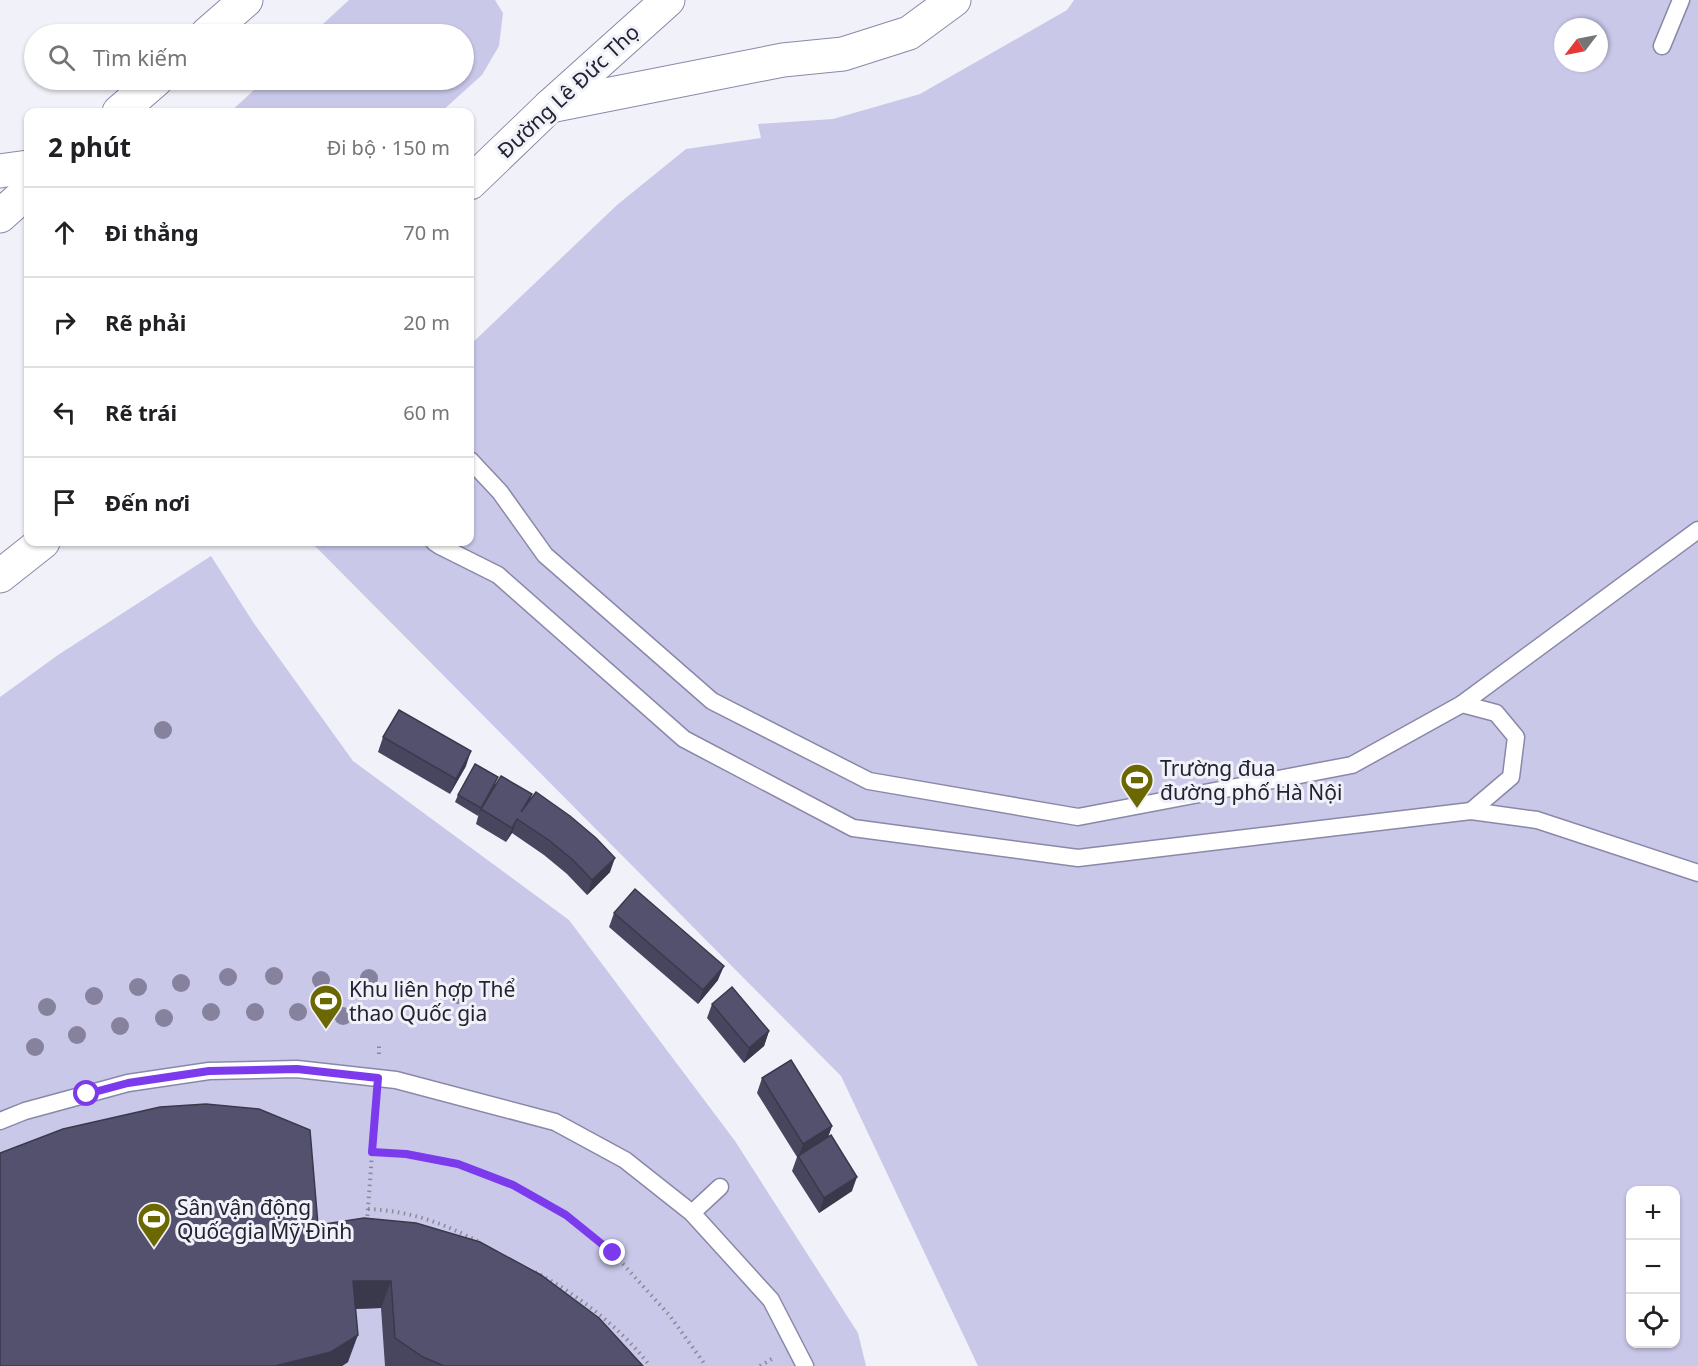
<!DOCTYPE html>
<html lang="vi">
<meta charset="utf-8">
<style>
:root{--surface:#fff;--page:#f6f6f6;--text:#202124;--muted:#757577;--line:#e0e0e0}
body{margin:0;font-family:"Noto Sans",sans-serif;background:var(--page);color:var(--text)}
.controls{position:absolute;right:18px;bottom:18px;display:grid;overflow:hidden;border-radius:12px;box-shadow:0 2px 4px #0004}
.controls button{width:54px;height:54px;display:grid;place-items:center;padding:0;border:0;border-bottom:2px solid var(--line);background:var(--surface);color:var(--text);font:30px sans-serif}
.compass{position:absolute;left:1554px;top:18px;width:54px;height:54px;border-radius:50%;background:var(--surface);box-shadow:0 2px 4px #0004;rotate:238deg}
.stop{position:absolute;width:18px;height:18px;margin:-14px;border:4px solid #7c3aed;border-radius:50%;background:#fff}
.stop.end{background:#7c3aed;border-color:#fff;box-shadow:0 2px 6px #0008}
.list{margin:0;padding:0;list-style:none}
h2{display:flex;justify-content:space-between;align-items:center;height:78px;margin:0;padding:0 24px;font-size:26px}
h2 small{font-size:20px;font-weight:400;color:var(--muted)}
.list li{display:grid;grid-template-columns:39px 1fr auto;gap:18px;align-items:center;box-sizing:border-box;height:90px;padding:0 24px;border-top:2px solid var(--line)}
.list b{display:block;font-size:22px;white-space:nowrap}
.list em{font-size:20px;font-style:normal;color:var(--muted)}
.icon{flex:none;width:33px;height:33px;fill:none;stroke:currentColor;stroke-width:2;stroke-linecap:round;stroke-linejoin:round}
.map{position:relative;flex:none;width:1698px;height:1366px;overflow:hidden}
.search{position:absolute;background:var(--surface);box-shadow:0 2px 4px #0004;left:24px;top:24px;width:450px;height:66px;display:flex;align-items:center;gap:15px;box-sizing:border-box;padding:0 21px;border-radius:33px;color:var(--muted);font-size:22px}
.panel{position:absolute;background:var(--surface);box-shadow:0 2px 4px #0004;left:24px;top:108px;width:450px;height:438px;border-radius:12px}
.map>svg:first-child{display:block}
.green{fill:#cac8e9;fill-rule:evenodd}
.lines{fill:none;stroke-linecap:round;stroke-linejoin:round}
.service-casing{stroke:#8a88a9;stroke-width:19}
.minor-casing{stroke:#8a88a9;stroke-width:35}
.secondary-casing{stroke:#8a88a9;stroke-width:35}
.path{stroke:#8a8a95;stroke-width:4;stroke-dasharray:1.5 4.5;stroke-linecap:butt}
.service{stroke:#fff;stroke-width:16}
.minor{stroke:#fff;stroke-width:33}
.secondary{stroke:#fff;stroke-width:33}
.tree{fill:#86829e}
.wall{fill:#47465e}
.shaded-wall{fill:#3a394c}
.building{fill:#53516d;stroke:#3a394c;stroke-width:1.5}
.route{stroke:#7c3aed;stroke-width:8}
.labels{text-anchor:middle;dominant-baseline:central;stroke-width:6;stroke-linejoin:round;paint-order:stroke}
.street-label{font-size:21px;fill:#232230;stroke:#f1f1f9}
.poi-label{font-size:21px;fill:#232230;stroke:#f1f1f9;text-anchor:start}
</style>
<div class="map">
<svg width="1698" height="1366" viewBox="0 0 1698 1366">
<rect width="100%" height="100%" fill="#f1f1f9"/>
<g class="green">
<path d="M349 0H495L503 13 499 46 482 75 441 112H230L265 80H464V34H312Z"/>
<path d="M1074 0H1698V1366H978L841 1076 311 542H470V345L617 205 686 149 761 138 758 124 833 119 920 94 1067 10ZM1563 27H1599V63H1563ZM1630 1190H1676V1344H1630Z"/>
<path d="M211 556 253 622 353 761 569 920 735 1141 858 1333 866 1366H0V697L58 655Z"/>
</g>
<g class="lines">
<defs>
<g id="service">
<path d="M1662 46 1681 0"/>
<path d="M470 460 500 492 545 555 712 701 869 781 1078 817 1352 765 1462 704 1698 530"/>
<path d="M434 542 440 546 498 575 684 739 853 828 1078 858 1471 811 1537 820 1698 873"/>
<path d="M1462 704 1496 713 1516 737 1511 777 1471 811"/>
<path d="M0 1121 25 1111 128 1083 209 1071 297 1069 396 1080 555 1122 625 1160 692 1213 771 1300 805 1366"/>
<path d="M692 1213 720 1187"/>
</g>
<path id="minor" d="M0 171 28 167"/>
<g id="secondary">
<path d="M207 34 246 0"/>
<path d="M550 106 783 60 843 54 909 33 954 0"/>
<path d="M119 112 156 80"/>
<path d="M470 183 550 106 668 0"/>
<path d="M0 216 28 191"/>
<path d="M0 576 43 542"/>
</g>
</defs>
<use href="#service" class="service-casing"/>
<use href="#minor" class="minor-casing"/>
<use href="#secondary" class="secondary-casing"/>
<g class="path">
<path d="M379 1054V1044"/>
<path d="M372 1151 406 1154 458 1164 513 1185 566 1215 613 1253 670 1316 706 1366"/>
<path d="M368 1209C411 1211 443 1223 481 1243"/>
<path d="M367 1222 376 1101"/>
<path d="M535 1272C577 1294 621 1328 650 1366"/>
<path d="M760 1366 775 1357"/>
</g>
<use href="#service" class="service"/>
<use href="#minor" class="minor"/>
<use href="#secondary" class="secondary"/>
</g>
<g class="tree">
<circle cx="163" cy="730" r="9"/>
<circle cx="274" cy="976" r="9"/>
<circle cx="228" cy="977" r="9"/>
<circle cx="369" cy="978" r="9"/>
<circle cx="321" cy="980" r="9"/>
<circle cx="181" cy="983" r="9"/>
<circle cx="138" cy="987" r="9"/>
<circle cx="458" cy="995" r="9"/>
<circle cx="94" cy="996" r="9"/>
<circle cx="47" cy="1007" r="9"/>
<circle cx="211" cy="1012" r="9"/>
<circle cx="255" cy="1012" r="9"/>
<circle cx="298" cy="1012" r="9"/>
<circle cx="343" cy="1016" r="9"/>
<circle cx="164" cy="1018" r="9"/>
<circle cx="120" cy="1026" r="9"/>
<circle cx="77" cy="1035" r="9"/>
<circle cx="35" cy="1047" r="9"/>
</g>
<g class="wall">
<path d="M383 737 466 766 450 794 378 752Z"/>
<path d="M498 777 495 784 532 794 530 800 610 872 587 895 567 874 544 855 512 833 506 842 476 824 479 813 478 816 455 802 458 795Z"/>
<path d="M614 913 718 980 698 1004 609 927Z"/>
<path d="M712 1004 769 1031 764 1046 744 1063 707 1018Z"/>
<path d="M762 1078 832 1126 828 1137 852 1191 819 1213 792 1171 797 1157 757 1093Z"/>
<path d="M318 1225 643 1366H385L381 1308 356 1309 348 1362 342 1366H0Z"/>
</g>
<g class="shaded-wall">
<path d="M471 751 466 766 450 794 456 779Z"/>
<path d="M498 777 495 784 478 816 481 808Z"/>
<path d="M517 819 512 833 506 842 512 828Z"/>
<path d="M615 858 610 872 587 895 592 880Z"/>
<path d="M724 966 718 980 698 1004 703 990Z"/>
<path d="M769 1031 764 1046 744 1063 749 1048Z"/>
<path d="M832 1126 827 1140 798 1158 803 1144Z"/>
<path d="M857 1177 852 1191 819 1213 824 1198Z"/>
<path d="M353 1281H391L381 1308 343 1309Z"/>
<path d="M358 1335 348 1362 342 1366H275Z"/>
</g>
<g class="building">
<path d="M399 710 471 751 456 779 383 737Z"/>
<path d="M475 764 498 777 481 808 458 795Z"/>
<path d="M501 776 532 794 521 812 536 792 570 816 596 838 615 858 592 880 573 860 550 841 517 819 512 828 481 809Z"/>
<path d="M635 889 724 966 703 990 614 913Z"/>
<path d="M732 987 769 1031 749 1048 712 1004Z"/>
<path d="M791 1060 832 1126 803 1144 762 1078Z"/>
<path d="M206 1104 259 1109 310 1130 318 1225 364 1218 416 1223 480 1242 541 1275 599 1318 643 1366H444L423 1357 395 1338 391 1281H353L358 1335 331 1352 275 1366H0V1153L63 1129 160 1107Z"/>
<path d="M831 1135 857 1177 824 1198 798 1156Z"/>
</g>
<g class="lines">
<path class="route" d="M87 1094 128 1083 209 1071 297 1069 378 1078 372 1152 406 1154 458 1164 513 1185 566 1215 613 1253"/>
</g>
<defs>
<symbol id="stadium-pin" viewBox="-11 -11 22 30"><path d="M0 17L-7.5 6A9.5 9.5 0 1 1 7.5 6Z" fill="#6b6801" stroke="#f1f1f9"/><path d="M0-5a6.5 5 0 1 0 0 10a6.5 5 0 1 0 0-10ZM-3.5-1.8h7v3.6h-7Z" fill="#fff"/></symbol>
</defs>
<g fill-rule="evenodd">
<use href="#stadium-pin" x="1118" y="761" width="38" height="52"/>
<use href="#stadium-pin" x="307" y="982" width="38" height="52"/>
<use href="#stadium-pin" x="135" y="1200" width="38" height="52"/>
</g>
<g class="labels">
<g class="street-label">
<text transform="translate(568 91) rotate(-43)">Đường Lê Đức Thọ</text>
</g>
<g class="poi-label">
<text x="1160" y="768">Trường đua<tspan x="1160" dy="24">đường phố Hà Nội</tspan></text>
<text x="349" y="989">Khu liên hợp Thể<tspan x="349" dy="24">thao Quốc gia</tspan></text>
<text x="177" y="1207">Sân vận động<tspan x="177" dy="24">Quốc gia Mỹ Đình</tspan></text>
</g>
</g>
</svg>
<div class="controls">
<button>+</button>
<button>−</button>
<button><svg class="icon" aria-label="locate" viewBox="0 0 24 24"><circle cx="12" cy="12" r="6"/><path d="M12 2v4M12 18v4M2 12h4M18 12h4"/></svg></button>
</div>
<svg class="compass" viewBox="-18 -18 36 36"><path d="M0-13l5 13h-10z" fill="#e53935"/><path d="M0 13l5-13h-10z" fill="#757577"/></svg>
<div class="stop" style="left:87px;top:1094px"></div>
<div class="stop end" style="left:613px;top:1253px"></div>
<div class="search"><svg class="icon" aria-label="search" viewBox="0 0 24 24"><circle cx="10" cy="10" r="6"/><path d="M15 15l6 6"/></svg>Tìm kiếm</div>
<section class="panel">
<h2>2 phút<small>Đi bộ · 150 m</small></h2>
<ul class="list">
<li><svg class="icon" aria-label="ahead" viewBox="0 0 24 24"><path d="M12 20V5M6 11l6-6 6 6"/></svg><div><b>Đi thẳng</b></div><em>70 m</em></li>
<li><svg class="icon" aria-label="right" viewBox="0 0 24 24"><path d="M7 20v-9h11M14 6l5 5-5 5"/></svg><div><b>Rẽ phải</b></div><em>20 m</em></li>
<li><svg class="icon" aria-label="left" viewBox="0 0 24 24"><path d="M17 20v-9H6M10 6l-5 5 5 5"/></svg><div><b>Rẽ trái</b></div><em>60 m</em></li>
<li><svg class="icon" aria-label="arrive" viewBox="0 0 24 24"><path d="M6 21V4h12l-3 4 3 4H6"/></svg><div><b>Đến nơi</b></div></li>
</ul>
</section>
</div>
